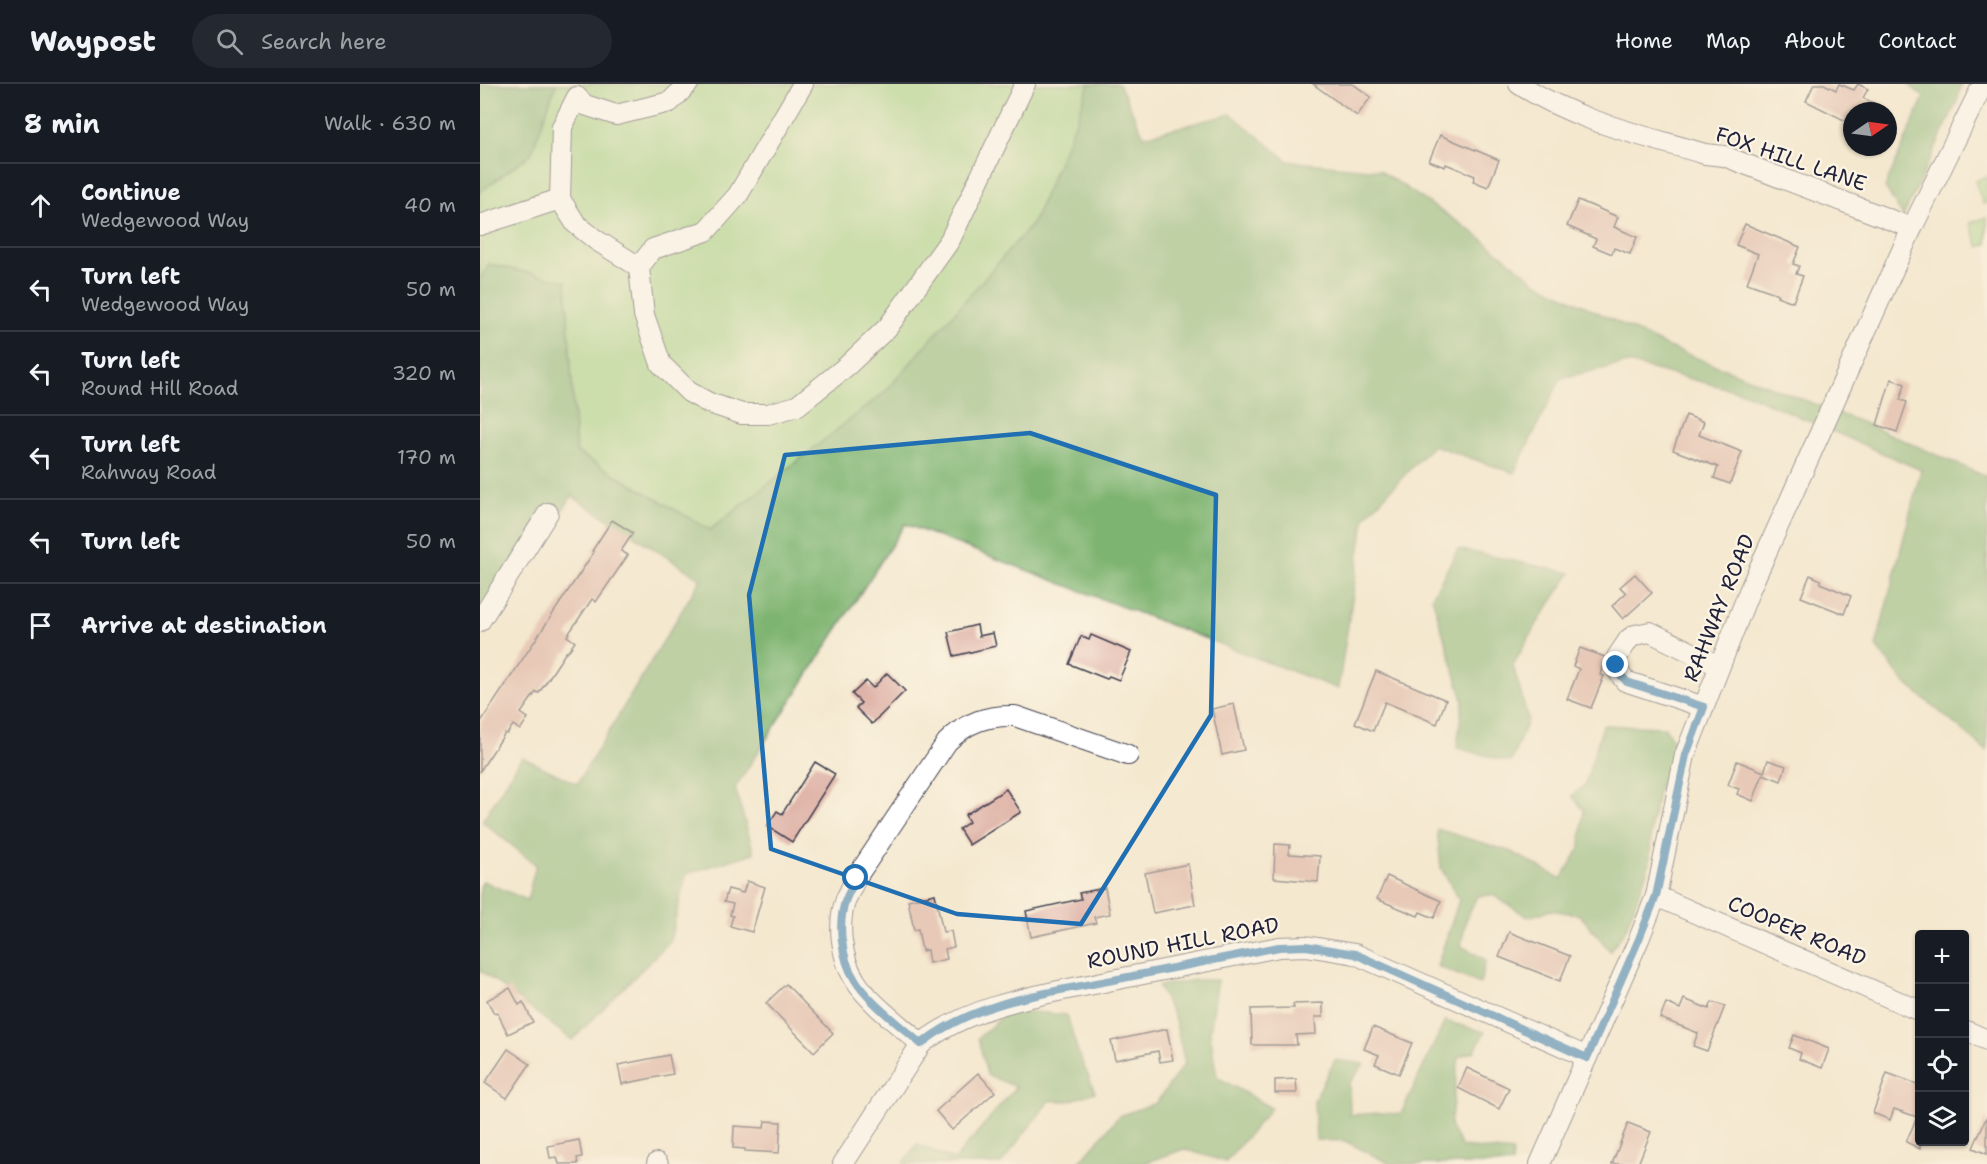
<!DOCTYPE html>
<meta charset="utf-8">
<style>
:root{--surface:#171b24;--page:#242831;--text:#f1f3f6;--muted:#9ea1a6;--line:#363941}
body{margin:0;font-family:"Shantell Sans",sans-serif;background:var(--page);color:var(--text)}
.controls{position:absolute;right:18px;bottom:18px;display:grid;overflow:hidden;border-radius:6px;box-shadow:0 2px 4px #0004}
.controls button{width:54px;height:54px;display:grid;place-items:center;padding:0;border:0;border-bottom:2px solid var(--line);background:var(--surface);color:var(--text);font:30px sans-serif}
.compass{position:absolute;left:1363px;top:18px;width:54px;height:54px;border-radius:50%;background:var(--surface);box-shadow:0 2px 4px #0004;rotate:77deg}
.stop{position:absolute;width:18px;height:18px;margin:-14px;border:4px solid #1f6fb2;border-radius:50%;background:#fff}
.stop.end{background:#1f6fb2;border-color:#fff;box-shadow:0 2px 6px #0008}
.list{margin:0;padding:0;list-style:none}
h2{display:flex;justify-content:space-between;align-items:center;height:78px;margin:0;padding:0 24px;font-size:26px}
h2 small{font-size:20px;font-weight:400;color:var(--muted)}
.list li{display:grid;grid-template-columns:39px 1fr auto;gap:18px;align-items:center;box-sizing:border-box;height:84px;padding:0 24px;border-top:2px solid var(--line)}
.list b{display:block;font-size:22px;white-space:nowrap}
.list p{margin:0;font-size:20px;white-space:nowrap;color:var(--muted)}
.list em{font-size:20px;font-style:normal;color:var(--muted)}
.icon{flex:none;width:33px;height:33px;fill:none;stroke:currentColor;stroke-width:2;stroke-linecap:round;stroke-linejoin:round}
.map{position:relative;flex:none;width:1507px;height:1080px;overflow:hidden}
header{display:flex;align-items:center;gap:36px;box-sizing:border-box;height:84px;padding:0 30px;background:var(--surface);border-bottom:2px solid var(--line)}
header strong{font-size:28px}
nav{display:flex;gap:33px;margin-inline-start:auto;font-size:21px}
.search{width:420px;height:54px;background:var(--page);display:flex;align-items:center;gap:15px;box-sizing:border-box;padding:0 21px;border-radius:33px;color:var(--muted);font-size:22px}
main{display:flex}
aside{flex:1;background:var(--surface)}
.map>svg:first-child{display:block}
.green{fill:#9ed283;stroke:#607a5f;stroke-width:1.5}
.forest{fill:#7eb471;stroke:#506b56;stroke-width:1.5}
.building{fill:#d9a59b}
.lines{fill:none;stroke-linecap:round;stroke-linejoin:round}
.minor-casing{stroke:#424051;stroke-width:22}
.minor{stroke:#fff;stroke-width:20}
.route{stroke:#1f6fb2;stroke-width:8}
.marked{fill:none;stroke:#1f6fb2;stroke-width:4.5;stroke-linejoin:round}
.labels{text-anchor:middle;dominant-baseline:central;stroke-width:4.5;stroke-linejoin:round;paint-order:stroke}
.street-label{font-size:21px;fill:#22223b;stroke:#fcf5e5}
</style>
<header>
<strong>Waypost</strong>
<div class="search"><svg class="icon" aria-label="search" viewBox="0 0 24 24"><circle cx="10" cy="10" r="6"/><path d="M15 15l6 6"/></svg>Search here</div>
<nav><a>Home</a><a>Map</a><a>About</a><a>Contact</a></nav>
</header>
<main>
<aside>
<h2>8 min<small>Walk · 630 m</small></h2>
<ul class="list">
<li><svg class="icon" aria-label="ahead" viewBox="0 0 24 24"><path d="M12 20V5M6 11l6-6 6 6"/></svg><div><b>Continue</b><p>Wedgewood Way</p></div><em>40 m</em></li>
<li><svg class="icon" aria-label="left" viewBox="0 0 24 24"><path d="M17 20v-9H6M10 6l-5 5 5 5"/></svg><div><b>Turn left</b><p>Wedgewood Way</p></div><em>50 m</em></li>
<li><svg class="icon" aria-label="left" viewBox="0 0 24 24"><path d="M17 20v-9H6M10 6l-5 5 5 5"/></svg><div><b>Turn left</b><p>Round Hill Road</p></div><em>320 m</em></li>
<li><svg class="icon" aria-label="left" viewBox="0 0 24 24"><path d="M17 20v-9H6M10 6l-5 5 5 5"/></svg><div><b>Turn left</b><p>Rahway Road</p></div><em>170 m</em></li>
<li><svg class="icon" aria-label="left" viewBox="0 0 24 24"><path d="M17 20v-9H6M10 6l-5 5 5 5"/></svg><div><b>Turn left</b></div><em>50 m</em></li>
<li><svg class="icon" aria-label="arrive" viewBox="0 0 24 24"><path d="M6 21V4h12l-3 4 3 4H6"/></svg><div><b>Arrive at destination</b></div></li>
</ul>
</aside>
<div class="map">
<svg width="1507" height="1080" viewBox="0 0 1507 1080">
<rect width="100%" height="100%" fill="#fcf5e5"/>
<filter id="ink" filterUnits="userSpaceOnUse"><feTurbulence type="fractalNoise" baseFrequency=".0167" numOctaves="2"/><feDisplacementMap in="SourceGraphic" scale="12" xChannelSelector="R" yChannelSelector="G"/><feConvolveMatrix kernelMatrix="1 2 1 2 8 2 1 2 1" color-interpolation-filters="sRGB"/></filter>
<filter id="wash" filterUnits="userSpaceOnUse"><feTurbulence type="fractalNoise" baseFrequency=".008" numOctaves="4" result="noise"/><feDisplacementMap in="SourceGraphic" scale="24" xChannelSelector="R" yChannelSelector="G"/><feGaussianBlur stdDeviation="1.35" result="paint"/><feColorMatrix in="noise" values="0 0 0 0 0 0 0 0 0 0 0 0 0 0 0 0 0 1.4 0 .05"/><feComposite in="paint" operator="in"/></filter>
<g filter="url(#wash)">
<rect width="100%" height="100%" fill="#f4e8cf"/>
<g class="green">
<path d="M76 0H609L597 35 553 139 406 307 230 446 96 368 86 197 9 180 0 196V108L51 70Z"/>
<path d="M1507 92V119L1503 120 1495 97Z"/>
<path d="M1507 133V160L1499 163 1490 139Z"/>
</g>
<g class="forest">
<path d="M0 0H76L51 70 0 108Z"/>
<path d="M609 0H639L664 52 751 30 808 77 899 86 993 148 1056 198 1186 262 1391 342 1507 393V667L1424 598 1396 562 1441 386 1265 309 1148 279 1081 294 1034 389 953 361 885 433 858 605 425 440 255 704 274 769 206 790 190 857 92 956 0 886V803L3 797 47 816 56 781 2 737 42 673 97 700 221 495 92 412 0 547V196L9 180 86 197 96 368 230 446 406 307 553 139 597 35Z"/>
<path d="M1428 0H1482L1476 20 1423 133 1405 103 1444 13Z"/>
<path d="M978 465 1091 489 1058 538 1033 581 1048 635 1031 678 977 664 983 616 952 513Z"/>
<path d="M1123 641 1185 643 1197 664 1181 696 1171 740 1170 779 1146 845 1130 867 1100 831 1071 826 1048 833 1013 811 997 812 986 836 981 862 1006 876 1000 900 957 882 979 816 961 784 957 745 1032 768 1081 795 1100 764 1104 726 1092 712 1105 701Z"/>
<path d="M715 896H738L730 948 737 993 791 1024 746 1078 704 1065 662 1080H598L639 1032 676 1019 705 979 694 933 678 902Z"/>
<path d="M530 926 587 931 598 968 615 1008 589 1017H569L521 1080H423L437 1060 474 1076 536 1003 507 991 498 954Z"/>
<path d="M965 937 1005 948 994 968 979 972 970 1042 982 1063 1033 1068 1032 1080H910L865 1057 836 1056 834 1016 855 976 884 980 869 999 870 1031 898 1029 921 1030Z"/>
</g>
<g id="blocks">
<g class="building">
<path d="M833 0H873L891 13 877 32Z"/>
<path d="M1334 0H1344L1356 6 1359 0 1374 6 1378 0 1388 5 1383 14 1409 27H1372V40L1326 17Z"/>
<path d="M960 51 1019 76 1008 103 993 97 995 92 966 80 965 83 949 77Z"/>
<path d="M1098 116 1138 133 1134 143 1157 153 1150 170 1134 164 1132 170 1113 162 1116 155 1087 142Z"/>
<path d="M1265 140 1320 163 1313 180 1319 182 1316 190 1323 192 1313 218 1297 212 1298 210 1267 199 1278 170 1256 161Z"/>
<path d="M1411 295 1425 300 1420 316 1427 318 1417 348 1397 341Z"/>
<path d="M1206 331 1224 338 1219 351 1262 368 1250 400 1234 394 1238 383 1193 366Z"/>
<path d="M132 436 153 449 141 467 148 471 116 518 112 515 87 552 95 558 87 569 86 568 59 609 56 608 41 629 48 634 40 646 33 641 27 650 25 649 0 687V639L114 468 112 467Z"/>
<path d="M1155 490 1172 509 1143 535 1132 522 1146 509 1140 503Z"/>
<path d="M1330 491 1341 496 1340 499 1371 512 1364 530 1321 513Z"/>
<path d="M497 541 499 552 513 549 516 562 474 572 468 548Z"/>
<path d="M611 551 651 568 639 596 629 592 627 595 589 580 601 552 609 556Z"/>
<path d="M1100 564 1125 573 1120 591 1124 592 1111 624 1087 615 1099 585 1093 582Z"/>
<path d="M896 587 966 616 957 640 905 618 893 647 875 639Z"/>
<path d="M407 589 425 607 392 640 376 624 381 619 372 610 386 597 393 604Z"/>
<path d="M754 620 764 666 742 671 732 625Z"/>
<path d="M1288 676 1306 682 1301 697 1283 690 1273 717 1257 710 1259 705 1248 701 1257 677 1284 688Z"/>
<path d="M335 678 355 690 312 758 287 742 297 727 302 730Z"/>
<path d="M526 705 541 728 489 761 479 745 489 738 485 731Z"/>
<path d="M795 760 810 761 809 770 840 772 838 798 794 794Z"/>
<path d="M708 780 715 821 673 829 665 789Z"/>
<path d="M907 792 961 817 954 834 940 828 938 832 897 815Z"/>
<path d="M267 797 285 803 272 848 250 842 253 832 250 831 253 820 244 818 248 805 263 809Z"/>
<path d="M625 804 630 830 614 833 616 839 551 853 546 827 601 815 599 809Z"/>
<path d="M455 810 463 848 471 847 474 863 465 865 467 875 449 879 447 866 442 867 438 845 434 846 428 816Z"/>
<path d="M1029 848 1090 872 1080 897 1019 873Z"/>
<path d="M306 900 353 949 334 968 286 919Z"/>
<path d="M30 904 39 921 43 918 53 938 28 950 17 928 14 929 7 916Z"/>
<path d="M1204 915 1229 925 1232 918 1245 922 1227 967 1213 962 1218 949 1180 934 1186 919 1200 925Z"/>
<path d="M843 919V933H835L836 950 816 951 817 961H772L771 925 814 924 813 920Z"/>
<path d="M893 943 932 959 919 990 895 980 899 971 884 965Z"/>
<path d="M687 945 693 976 680 978 678 967 635 976 631 957Z"/>
<path d="M1314 951 1349 965 1342 984 1319 975 1321 969 1309 964Z"/>
<path d="M28 965 50 980 27 1014 5 999Z"/>
<path d="M189 971 193 990 142 1000 138 981Z"/>
<path d="M987 984 1029 1004 1019 1025 978 1004Z"/>
<path d="M498 989 515 1008 472 1046 456 1027Z"/>
<path d="M1407 989 1440 1001V1065L1426 1058 1437 1033 1414 1025 1410 1036 1393 1029Z"/>
<path d="M816 995 817 1009H795V996Z"/>
<path d="M1507 1032V1070L1493 1064Z"/>
<path d="M285 1037 301 1038 299 1069 265 1067V1065L253 1064 254 1042 284 1044Z"/>
<path d="M1148 1039 1171 1048 1158 1080H1132Z"/>
<path d="M99 1056 102 1073 97 1074 98 1080H79L77 1073 70 1074 68 1062Z"/>
</g>
</g>
</g>
<g filter="url(#ink)">
<use href="#blocks" fill-opacity="0" stroke="#424051" stroke-width="1.5"/>
<g class="lines">
<defs>
<g id="minor">
<path d="M323 0 258 111 226 147 173 165 159 183 164 231 181 280 209 308 229 319 262 330H288L317 322 368 281 408 243 470 156 545 0"/>
<path d="M1039 0C1095 37 1162 51 1225 70L1244 72 1432 144"/>
<path d="M80 115 82 43 97 13 105 21 136 31 190 18 208 0"/>
<path d="M0 141 80 115 96 140 116 156 159 183"/>
<path d="M0 537 68 429"/>
<path d="M1224 623 1145 597 1136 584 1137 573 1149 555 1155 551 1170 548 1239 582"/>
<path d="M1176 812 1440 927"/>
<path d="M1484 946 1507 956"/>
<path d="M441 960C421 942 388 918 375 896 361 874 357 839 366 815 369 808 373 801 376 794L467 658C487 638 507 631 535 632L648 671"/>
<path d="M177 1079 178 1080"/>
<path d="M363 1080 441 960C494 918 568 910 633 896 688 885 744 874 799 863L826 862 875 870 1107 973"/>
<path d="M1060 1080 1159 855 1176 812 1205 671 1270 505 1432 144 1503 0"/>
</g>
</defs>
<use href="#minor" class="minor-casing"/>
<use href="#minor" class="minor"/>
</g>
</g>
<g class="lines" filter="url(#ink)">
<path class="route" d="M376 794C373 801 369 808 366 815 357 839 361 874 375 896 388 918 421 942 441 960 494 917 568 909 633 896 688 885 744 874 799 863L826 862 875 870 1107 974 1159 855 1176 812 1206 671 1224 623 1147 598 1138 588 1136 581"/>
</g>
<path d="M0 0H1507V1080H0ZM550 349 736 411 731 631 601 840 477 830 291 765 269 511 305 371Z" fill="#f4e8cf" fill-opacity=".55" fill-rule="evenodd"/>
<path class="marked" d="M550 349 736 411 731 631 601 840 477 830 291 765 269 511 305 371Z"/>
<g class="labels">
<g class="street-label">
<text transform="translate(1311 75) rotate(19)">FOX HILL LANE</text>
<text transform="translate(1239 524) rotate(-68)">RAHWAY ROAD</text>
<text transform="translate(1317 847) rotate(23)">COOPER ROAD</text>
<text transform="translate(703 859) rotate(-11)">ROUND HILL ROAD</text>
</g>
</g>
</svg>
<div class="controls">
<button>+</button>
<button>−</button>
<button><svg class="icon" aria-label="locate" viewBox="0 0 24 24"><circle cx="12" cy="12" r="6"/><path d="M12 2v4M12 18v4M2 12h4M18 12h4"/></svg></button>
<button><svg class="icon" aria-label="layers" viewBox="0 0 24 24"><path d="M12 4l9 5-9 5-9-5zM3 14l9 5 9-5"/></svg></button>
</div>
<svg class="compass" viewBox="-18 -18 36 36"><path d="M0-13l5 13h-10z" fill="#e53935"/><path d="M0 13l5-13h-10z" fill="#9ea1a6"/></svg>
<div class="stop" style="left:376px;top:794px"></div>
<div class="stop end" style="left:1136px;top:581px"></div>
</div>
</main>
